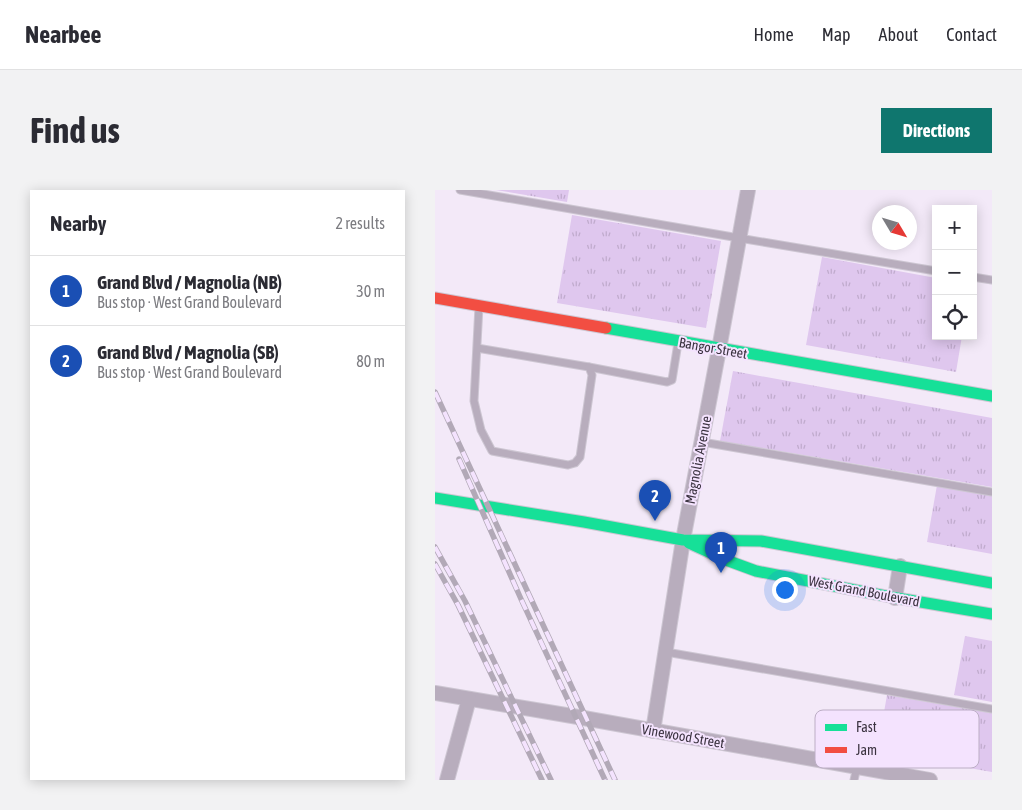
<!DOCTYPE html>
<meta charset="utf-8">
<style>
:root{--surface:#fff;--page:#f2f2f3;--text:#2b2b33;--muted:#7c7c81;--line:#e1e1e2;--accent:#0f766e}
body{margin:0;font-family:"Asap Condensed",sans-serif;background:var(--page);color:var(--text)}
.controls{position:absolute;right:15px;top:15px;display:grid;overflow:hidden;border-radius:0px;box-shadow:0 2px 12px #0003}
.controls button{width:45px;height:45px;display:grid;place-items:center;padding:0;border:0;border-bottom:1px solid var(--line);background:var(--surface);color:var(--text);font:25px sans-serif}
.compass{position:absolute;left:437px;top:15px;width:45px;height:45px;border-radius:50%;background:var(--surface);box-shadow:0 2px 12px #0003;rotate:128deg}
.you{position:absolute;left:349px;top:399px;width:18px;height:18px;margin:-12px;border:4px solid #fff;border-radius:50%;background:#1a73e8;box-shadow:0 0 0 8px #1a73e833}
.badge{display:grid;place-items:center;width:32px;height:32px;border-radius:50%;background:var(--accent);color:#fff;font-size:16px;font-weight:700}
.pin{position:absolute;translate:-50% -41px;filter:drop-shadow(0 1px 2px #0008)}
.pin::after{content:'';position:absolute;top:26px;width:18px;height:15px;background:inherit;clip-path:polygon(0 0,100% 0,50% 100%)}
.list{margin:0;padding:0;list-style:none}
h2{display:flex;justify-content:space-between;align-items:center;height:65px;margin:0;padding:0 20px;font-size:21px}
h2 small{font-size:16px;font-weight:400;color:var(--muted)}
.list li{display:grid;grid-template-columns:32px 1fr auto;gap:15px;align-items:center;box-sizing:border-box;height:70px;padding:0 20px;border-top:1px solid var(--line)}
.list b{display:block;font-size:19px;white-space:nowrap}
.list p{margin:0;font-size:16px;white-space:nowrap;color:var(--muted)}
.list em{font-size:16px;font-style:normal;color:var(--muted)}
.icon{flex:none;width:28px;height:28px;fill:none;stroke:currentColor;stroke-width:2;stroke-linecap:round;stroke-linejoin:round}
.map{position:relative;flex:none;width:557px;height:590px;overflow:hidden;border-radius:0px}
header{display:flex;align-items:center;gap:30px;box-sizing:border-box;height:70px;padding:0 25px;background:var(--surface);border-bottom:1px solid var(--line)}
header strong{font-size:24px}
nav{display:flex;gap:28px;margin-inline-start:auto;font-size:18px}
.intro{display:flex;align-items:center;justify-content:space-between;box-sizing:border-box;height:120px;padding:0 30px}
h1{margin:0;font-size:35px}
.button{padding:12px 22px;border-radius:0px;background:var(--accent);color:#fff;font-size:18px;font-weight:700}
main{display:flex;gap:30px;padding:0 30px}
aside{flex:1;background:var(--surface);border-radius:0px;box-shadow:0 2px 12px #0003}
.map>svg:first-child{display:block}
.grass{fill:url(#grass-tufts)}
.lines{fill:none;stroke-linecap:round;stroke-linejoin:round}
.lane-casing{stroke:#cdc6d2;stroke-width:9}
.street-casing{stroke:#cdc6d2;stroke-width:16}
.fast-casing{stroke:#cdc6d2;stroke-width:13}
.jam-casing{stroke:#cdc6d2;stroke-width:13}
.lane{stroke:#b8adbd;stroke-width:7}
.street{stroke:#b8adbd;stroke-width:14}
.fast{stroke:#16e098;stroke-width:11}
.jam{stroke:#f24e42;stroke-width:11}
.rail-casing{stroke:#b2a9b7;stroke-width:5.5}
.rail{stroke:#f4e3fe;stroke-width:4;stroke-dasharray:11;stroke-linecap:butt}
.labels{text-anchor:middle;dominant-baseline:central;stroke-width:4;stroke-linejoin:round;paint-order:stroke}
.street-label{font-size:14px;fill:#3b3340;stroke:#f4e3fe}
.key{fill:#f4e3fe;stroke:#bcaec5;stroke-width:1}
.key-label{font-size:14px;fill:#3b3340}
</style>
<header>
<strong>Nearbee</strong>
<nav><a>Home</a><a>Map</a><a>About</a><a>Contact</a></nav>
</header>
<div class="intro"><h1>Find us</h1><a class="button">Directions</a></div>
<main>
<aside>
<h2>Nearby<small>2 results</small></h2>
<ul class="list">
<li><span class="badge" style="background:#1a4fb4">1</span><div><b>Grand Blvd / Magnolia (NB)</b><p>Bus stop · West Grand Boulevard</p></div><em>30 m</em></li>
<li><span class="badge" style="background:#1a4fb4">2</span><div><b>Grand Blvd / Magnolia (SB)</b><p>Bus stop · West Grand Boulevard</p></div><em>80 m</em></li>
</ul>
</aside>
<div class="map">
<svg width="557" height="590" viewBox="0 0 557 590">
<defs>
<pattern id="grass-tufts" width="24" height="20" patternUnits="userSpaceOnUse" patternTransform="scale(1.25)"><rect width="24" height="20" fill="#dfc7ee"/><path d="M3 7l-1-3M5 7V3M7 7l1-3M15 17l-1-3M17 17v-4M19 17l1-3" fill="none" stroke="#c0abcd"/></pattern>
</defs>
<rect width="100%" height="100%" fill="#f3e9f8"/>
<g class="grass">
<path d="M61 0H134L132 12Z"/>
<path d="M137 25 286 51 271 138 122 113Z"/>
<path d="M387 67 501 88V146H527L521 182 371 155Z"/>
<path d="M298 181 557 228V297L285 251Z"/>
<path d="M502 295 557 305V364L492 352Z"/>
<path d="M530 446 557 451V512L519 505Z"/>
<path d="M452 505 557 523V582L442 562Z"/>
</g>
<g class="lines">
<defs>
<g id="lane">
<path d="M25 0 304 48 501 81"/>
<path d="M538 87 557 90"/>
<path d="M42 158 154 177 157 185 145 267 140 273 133 275 57 261 46 240 39 211 44 116"/>
<path d="M154 177 232 192 237 190 243 153"/>
<path d="M267 252 557 302"/>
<path d="M231 462 557 519"/>
<path d="M419 590 422 577"/>
</g>
<g id="street">
<path d="M460 408 465 376"/>
<path d="M0 503 143 527 495 590"/>
<path d="M218 541 248 350 284 159 313 0"/>
<path d="M12 590 34 509"/>
</g>
<g id="fast">
<path d="M171 138 557 206"/>
<path d="M0 308 149 332 248 350 326 351 557 393"/>
<path d="M254 353 291 370 321 381 456 407 557 424"/>
</g>
<path id="jam" d="M0 108 171 138"/>
</defs>
<use href="#lane" class="lane-casing"/>
<use href="#street" class="street-casing"/>
<use href="#fast" class="fast-casing"/>
<use href="#jam" class="jam-casing"/>
<use href="#lane" class="lane"/>
<use href="#street" class="street"/>
<use href="#fast" class="fast"/>
<use href="#jam" class="jam"/>
<defs>
<g id="rail">
<path d="M0 202 180 590"/>
<path d="M24 269 86 409 170 590"/>
<path d="M0 357 30 411 116 590"/>
<path d="M0 374 23 415 107 590"/>
</g>
</defs>
<use href="#rail" class="rail-casing"/>
<use href="#rail" class="rail"/>
</g>
<g class="labels">
<g class="street-label">
<text transform="translate(278 158) rotate(10)">Bangor Street</text>
<text transform="translate(263 270) rotate(-79)">Magnolia Avenue</text>
<text transform="translate(429 401) rotate(11)">West Grand Boulevard</text>
<text transform="translate(248 546) rotate(10)">Vinewood Street</text>
</g>
</g>
<rect x="380" y="520" width="164" height="58" rx="8" class="key"/>
<rect x="390" y="534" width="22" height="7" fill="#16e098"/>
<rect x="390" y="557" width="22" height="6" fill="#f24e42"/>
<g class="key-label">
<text x="421" y="542">Fast</text>
<text x="421" y="565">Jam</text>
</g>
</svg>
<div class="controls">
<button>+</button>
<button>−</button>
<button><svg class="icon" aria-label="locate" viewBox="0 0 24 24"><circle cx="12" cy="12" r="6"/><path d="M12 2v4M12 18v4M2 12h4M18 12h4"/></svg></button>
</div>
<svg class="compass" viewBox="-18 -18 36 36"><path d="M0-13l5 13h-10z" fill="#e53935"/><path d="M0 13l5-13h-10z" fill="#7c7c81"/></svg>
<div class="you"></div>
<div class="pin badge" style="left:286px;top:383px;background:#1a4fb4">1</div>
<div class="pin badge" style="left:220px;top:331px;background:#1a4fb4">2</div>
</div>
</main>
